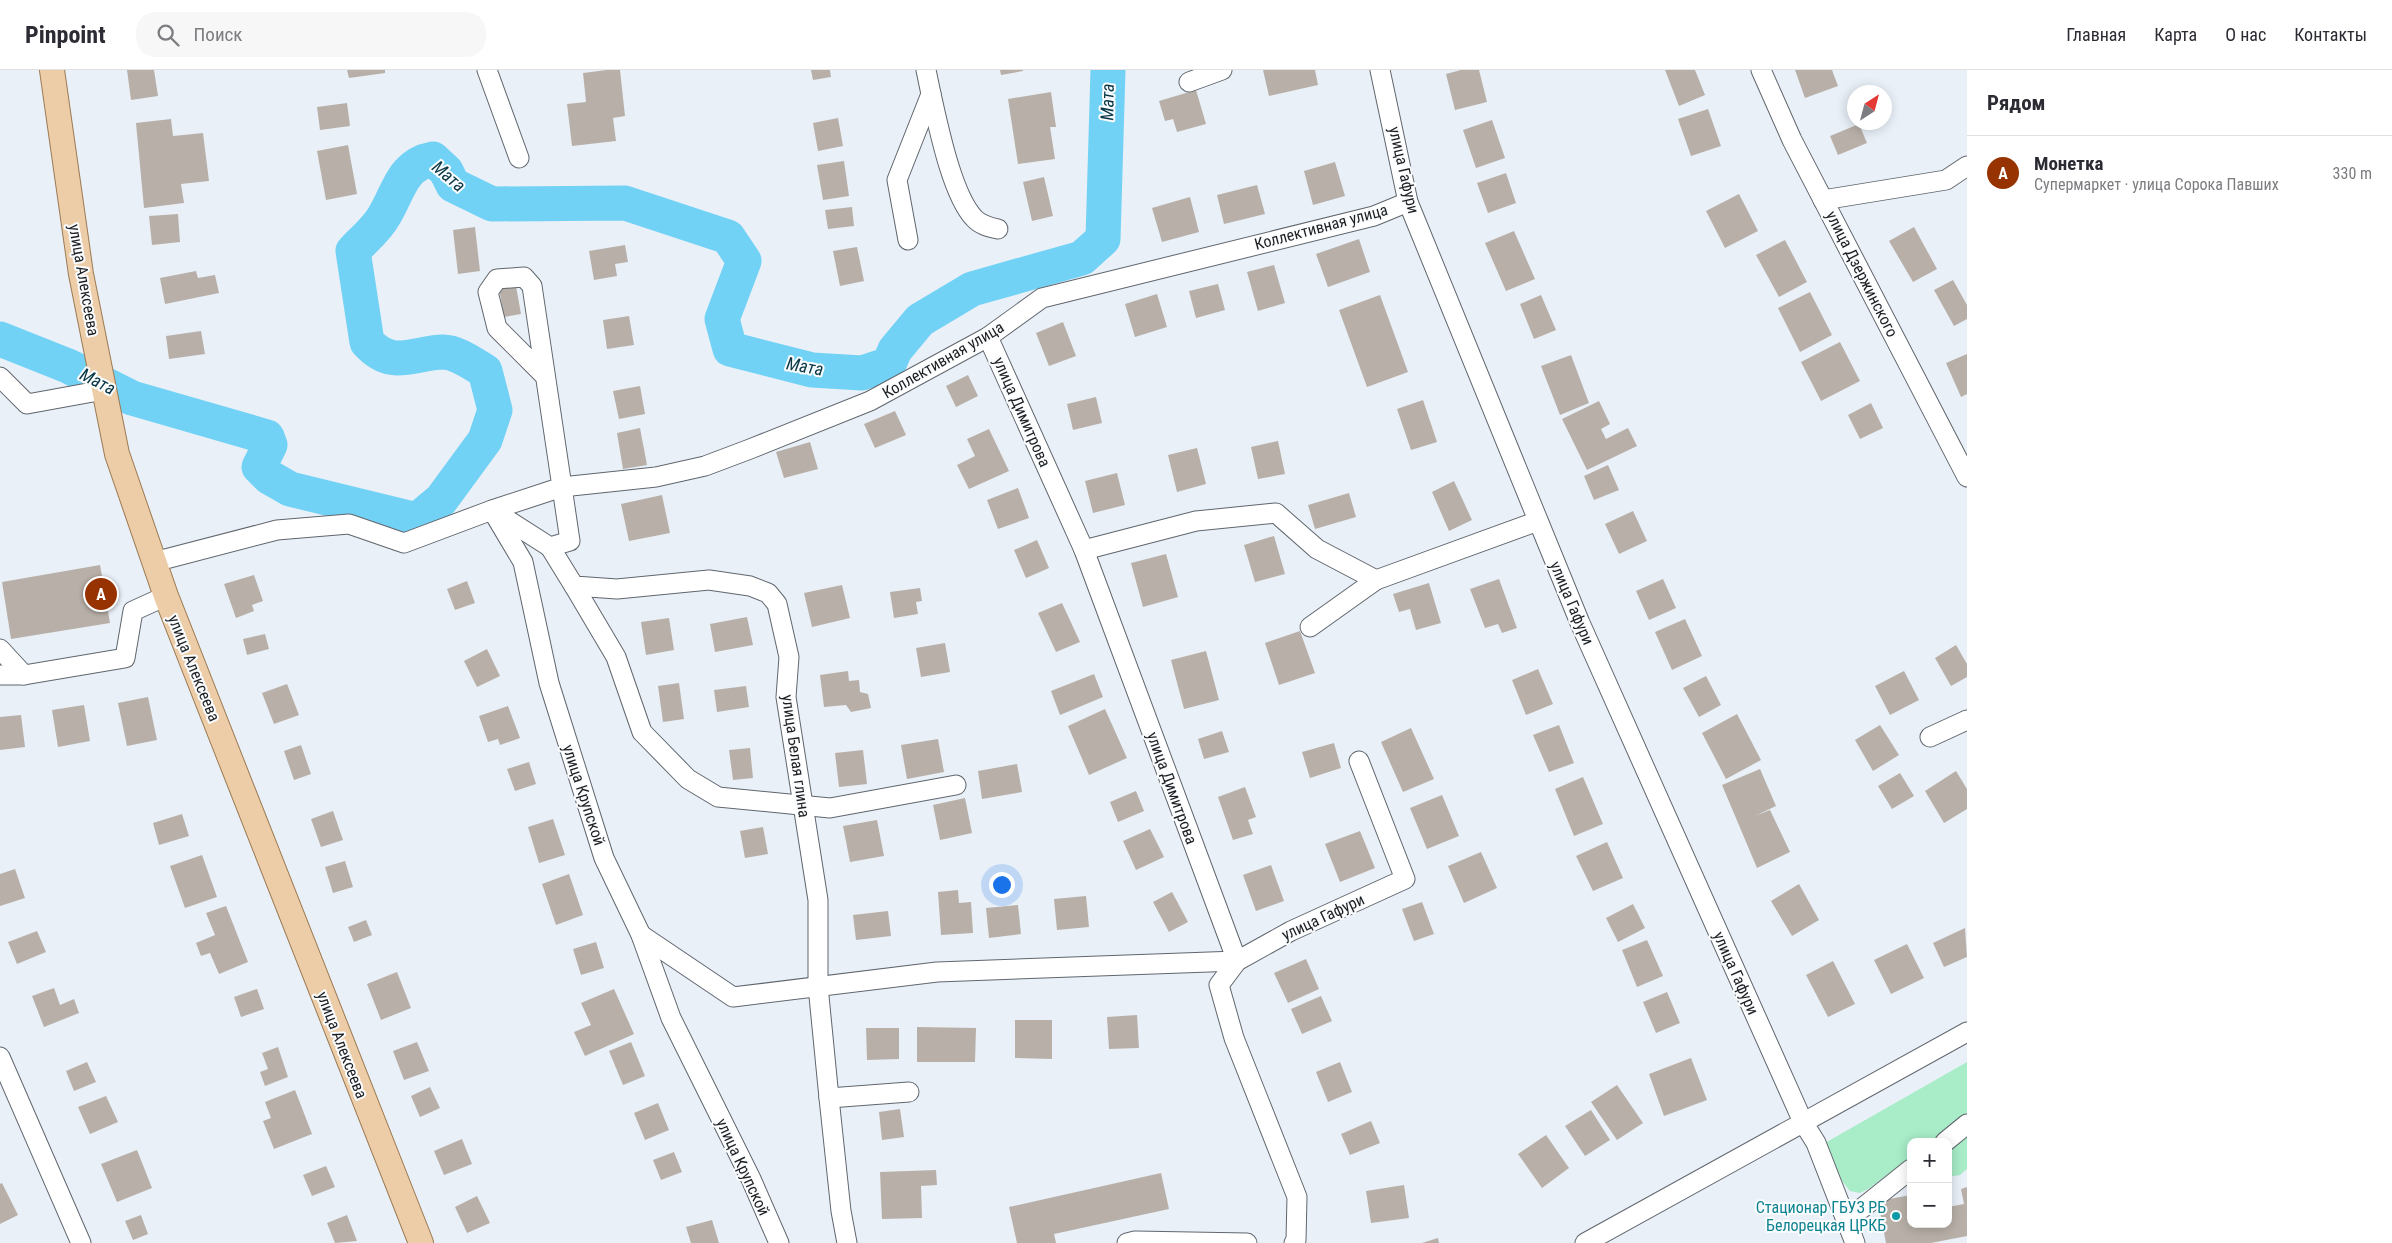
<!DOCTYPE html>
<html lang="ru">
<meta charset="utf-8">
<style>
:root{--surface:#fff;--page:#f7f7f7;--text:#2b2b33;--muted:#7c7c81;--line:#e1e1e2;--accent:#973301}
body{margin:0;font-family:"Roboto Condensed",sans-serif;background:var(--page);color:var(--text)}
.controls{position:absolute;right:15px;bottom:15px;display:grid;overflow:hidden;border-radius:10px;box-shadow:0 2px 12px #0003}
.controls button{width:45px;height:45px;display:grid;place-items:center;padding:0;border:0;border-bottom:1px solid var(--line);background:var(--surface);color:var(--text);font:25px sans-serif}
.compass{position:absolute;left:1847px;top:15px;width:45px;height:45px;border-radius:50%;background:var(--surface);box-shadow:0 2px 12px #0003;rotate:36deg}
.you{position:absolute;left:1001px;top:814px;width:18px;height:18px;margin:-12px;border:4px solid #fff;border-radius:50%;background:#1a73e8;box-shadow:0 0 0 8px #1a73e833}
.badge{display:grid;place-items:center;width:32px;height:32px;border-radius:50%;background:var(--accent);color:#fff;font-size:16px;font-weight:700}
.pin{position:absolute;translate:-50% -50%;border:2px solid #fff;box-shadow:0 1px 5px #0006}
.list{margin:0;padding:0;list-style:none}
h2{display:flex;justify-content:space-between;align-items:center;height:65px;margin:0;padding:0 20px;font-size:21px}
h2 small{font-size:16px;font-weight:400;color:var(--muted)}
.list li{display:grid;grid-template-columns:32px 1fr auto;gap:15px;align-items:center;box-sizing:border-box;height:75px;padding:0 20px;border-top:1px solid var(--line)}
.list b{display:block;font-size:19px;white-space:nowrap}
.list p{margin:0;font-size:16px;white-space:nowrap;color:var(--muted)}
.list em{font-size:16px;font-style:normal;color:var(--muted)}
.icon{flex:none;width:28px;height:28px;fill:none;stroke:currentColor;stroke-width:2;stroke-linecap:round;stroke-linejoin:round}
.map{position:relative;flex:none;width:1967px;height:1173px;overflow:hidden}
header{display:flex;align-items:center;gap:30px;box-sizing:border-box;height:70px;padding:0 25px;background:var(--surface);border-bottom:1px solid var(--line)}
header strong{font-size:24px}
nav{display:flex;gap:28px;margin-inline-start:auto;font-size:18px}
.search{width:350px;height:45px;background:var(--page);display:flex;align-items:center;gap:12px;box-sizing:border-box;padding:0 18px;border-radius:20px;color:var(--muted);font-size:19px}
main{display:flex}
aside{flex:1;background:var(--surface)}
.map>svg:first-child{display:block}
.green{fill:#a8ecc8}
.lines{fill:none;stroke-linecap:round;stroke-linejoin:round}
.river{stroke:#72d2f5;stroke-width:35}
.building{fill:#b8b0a8}
.minor-casing{stroke:#60666d;stroke-width:21}
.major-casing{stroke:#9b7a53;stroke-width:26}
.minor{stroke:#fff;stroke-width:19}
.major{stroke:#eccda7;stroke-width:24}
.culture-dot{fill:#0f9aa8;stroke:#fbfcfe;stroke-width:2}
.labels{text-anchor:middle;dominant-baseline:central;stroke-width:4;stroke-linejoin:round;paint-order:stroke}
.street-label{font-size:16px;fill:#1c1f22;stroke:#fbfcfe}
.culture-label{font-size:16px;fill:#0d838f;stroke:#fbfcfe;text-anchor:end}
.water-label{font-size:18px;font-style:italic;fill:#093745;stroke:#fbfcfe}
</style>
<header>
<strong>Pinpoint</strong>
<div class="search"><svg class="icon" aria-label="search" viewBox="0 0 24 24"><circle cx="10" cy="10" r="6"/><path d="M15 15l6 6"/></svg>Поиск</div>
<nav><a>Главная</a><a>Карта</a><a>О нас</a><a>Контакты</a></nav>
</header>
<main>
<div class="map">
<svg width="1967" height="1173" viewBox="0 0 1967 1173">
<rect width="100%" height="100%" fill="#e9f0f8"/>
<g class="green">
<path d="M1967 992V1045L1931 1072H1911V1087L1868 1119 1860 1123 1850 1121 1842 1111 1825 1073Z"/>
<path d="M1967 1058V1099L1960 1105 1948 1107V1072Z"/>
</g>
<g class="lines">
<path class="river" d="M0 269 68 296 132 328 267 367 270 375 259 397 269 407 290 419 417 450 441 430 485 370 495 340 485 301C473 294 457 282 443 282 412 283 392 300 367 272L353 181C363 170 377 159 384 146 399 122 401 95 433 89L446 101 453 115 492 134 625 133 728 167 744 191 722 249 730 279 812 300 862 303 889 294 895 280 920 250 972 219 1082 188 1103 169 1108 0"/>
</g>
<g class="building">
<path d="M127 0H154L158 26 131 30Z"/>
<path d="M347 0H385V3L349 8Z"/>
<path d="M607 0H620L625 46 613 48 616 71 572 76 567 34 586 32 583 3Z"/>
<path d="M811 0H830L831 7 813 10Z"/>
<path d="M1000 0H1023V1L1001 5Z"/>
<path d="M1263 0H1315L1318 15 1269 26Z"/>
<path d="M1461 0H1479L1487 32 1455 40 1446 4Z"/>
<path d="M1665 0H1695L1705 25 1679 36Z"/>
<path d="M1795 0H1832L1838 16 1805 28Z"/>
<path d="M1196 20 1206 54 1177 62 1173 49 1165 51 1159 31Z"/>
<path d="M1051 22 1056 57H1050L1055 89 1018 94 1008 29Z"/>
<path d="M347 33 350 56 320 60 317 37Z"/>
<path d="M1708 39 1721 76 1691 86 1678 49Z"/>
<path d="M838 48 843 76 818 81 813 53Z"/>
<path d="M171 49 173 66 203 63 209 111 181 114 184 133 144 138 136 53Z"/>
<path d="M1492 50 1505 88 1476 98 1463 60Z"/>
<path d="M1859 54 1867 73 1838 85 1830 66Z"/>
<path d="M348 75 357 124 326 130 317 81Z"/>
<path d="M844 91 849 126 823 130 817 95Z"/>
<path d="M1335 92 1345 126 1313 135 1304 101Z"/>
<path d="M1506 103 1516 133 1488 143 1477 113Z"/>
<path d="M1044 107 1053 146 1032 151 1023 112Z"/>
<path d="M1257 115 1265 144 1224 154 1217 125Z"/>
<path d="M1739 124 1758 161 1725 178 1706 141Z"/>
<path d="M1190 127 1199 162 1162 172 1152 138Z"/>
<path d="M852 137 854 156 828 159 825 140Z"/>
<path d="M178 144 180 172 152 175 149 146Z"/>
<path d="M475 157 480 201 458 204 453 160Z"/>
<path d="M1914 157 1937 199 1913 212 1889 171Z"/>
<path d="M1514 161 1535 209 1506 221 1485 173Z"/>
<path d="M1359 169 1370 202 1328 217 1316 184Z"/>
<path d="M1785 170 1807 212 1779 227 1756 185Z"/>
<path d="M625 175 628 192 615 194 617 206 594 210 589 181Z"/>
<path d="M857 177 864 211 840 216 833 181Z"/>
<path d="M1274 195 1285 233 1258 241 1247 202Z"/>
<path d="M196 201 198 208 215 205 219 223 165 234 160 208Z"/>
<path d="M1953 210 1967 235V249L1954 256 1934 220Z"/>
<path d="M1218 214 1225 240 1196 248 1189 221Z"/>
<path d="M516 216 521 244 504 247 499 218Z"/>
<path d="M1810 222 1832 265 1800 282 1778 238Z"/>
<path d="M1157 224 1167 257 1135 267 1125 234Z"/>
<path d="M1380 225 1408 302 1367 317 1339 240Z"/>
<path d="M1541 225 1556 260 1534 269 1520 234Z"/>
<path d="M629 246 634 275 607 279 603 250Z"/>
<path d="M1063 252 1076 286 1049 296 1036 263Z"/>
<path d="M201 261 205 284 169 289 166 266Z"/>
<path d="M1840 272 1860 311 1821 331 1801 292Z"/>
<path d="M1967 284V324L1961 327 1946 293Z"/>
<path d="M1571 285 1589 333 1560 345 1541 296Z"/>
<path d="M968 305 978 326 956 337 946 316Z"/>
<path d="M640 316 645 344 619 349 613 321Z"/>
<path d="M1096 327 1102 353 1073 360 1067 334Z"/>
<path d="M1423 330 1437 372 1411 380 1397 339Z"/>
<path d="M1599 331 1610 354 1601 359 1606 369 1628 358 1637 376 1587 400 1562 349Z"/>
<path d="M1871 333 1883 358 1860 369 1848 345Z"/>
<path d="M895 341 906 365 875 378 864 354Z"/>
<path d="M640 358 647 395 623 399 617 363Z"/>
<path d="M989 359 1009 401 969 419 957 395 975 386 967 369Z"/>
<path d="M1278 371 1285 404 1258 409 1251 377Z"/>
<path d="M810 372 818 399 784 408 776 382Z"/>
<path d="M1197 378 1206 414 1177 422 1168 385Z"/>
<path d="M1608 395 1619 420 1594 430 1584 406Z"/>
<path d="M1117 403 1125 435 1093 443 1085 411Z"/>
<path d="M1454 411 1472 450 1449 461 1432 422Z"/>
<path d="M1018 418 1029 448 998 459 987 430Z"/>
<path d="M1349 423 1356 447 1315 459 1308 435Z"/>
<path d="M662 425 670 463 629 471 621 434Z"/>
<path d="M1633 441 1647 471 1619 484 1605 454Z"/>
<path d="M1274 466 1285 504 1255 512 1244 475Z"/>
<path d="M1037 470 1049 498 1026 508 1014 480Z"/>
<path d="M1166 484 1178 527 1143 537 1131 493Z"/>
<path d="M100 495 110 553 11 569 2 512Z"/>
<path d="M254 505 263 531 252 535 254 541 236 548 224 514Z"/>
<path d="M1499 509 1517 558 1502 563 1498 554 1485 558 1470 519Z"/>
<path d="M1663 509 1676 538 1649 550 1636 521Z"/>
<path d="M467 511 475 533 455 540 447 519Z"/>
<path d="M1429 513 1441 553 1416 560 1410 539 1399 542 1393 524Z"/>
<path d="M842 515 850 548 812 557 804 523Z"/>
<path d="M920 518 922 531 916 532 918 544 894 548 890 522Z"/>
<path d="M1062 533 1080 572 1056 582 1038 543Z"/>
<path d="M747 547 753 575 715 582 710 554Z"/>
<path d="M669 548 674 580 646 585 641 552Z"/>
<path d="M1685 549 1702 586 1672 600 1655 562Z"/>
<path d="M1300 561 1315 603 1279 615 1265 573Z"/>
<path d="M265 564 269 579 247 585 243 569Z"/>
<path d="M945 573 950 602 921 607 916 578Z"/>
<path d="M1956 575 1967 594V607L1951 616 1935 588Z"/>
<path d="M487 579 500 606 477 617 464 591Z"/>
<path d="M1206 581 1219 630 1184 639 1171 590Z"/>
<path d="M1538 599 1553 634 1526 645 1512 610Z"/>
<path d="M848 601 849 611 859 610 860 622 868 624 871 638 851 642 846 635 824 637 820 605Z"/>
<path d="M1904 601 1919 630 1890 645 1875 616Z"/>
<path d="M1094 604 1103 627 1060 645 1051 621Z"/>
<path d="M1706 606 1721 635 1699 647 1683 618Z"/>
<path d="M679 613 684 649 663 652 658 616Z"/>
<path d="M287 614 299 645 274 654 262 623Z"/>
<path d="M746 616 749 637 717 642 714 620Z"/>
<path d="M148 627 157 670 127 676 118 633Z"/>
<path d="M84 635 90 671 58 677 52 640Z"/>
<path d="M508 636 520 668 500 675 498 669 488 672 479 646Z"/>
<path d="M1105 639 1127 688 1089 705 1068 656Z"/>
<path d="M1737 644 1761 690 1726 709 1702 663Z"/>
<path d="M21 645 25 677 0 680V647Z"/>
<path d="M1559 655 1574 693 1549 702 1533 665Z"/>
<path d="M1880 655 1899 685 1873 701 1855 670Z"/>
<path d="M1411 658 1434 709 1403 722 1381 672Z"/>
<path d="M1222 661 1229 682 1204 689 1198 669Z"/>
<path d="M938 669 944 702 907 709 901 675Z"/>
<path d="M1334 673 1341 698 1310 708 1302 682Z"/>
<path d="M301 675 311 704 294 710 284 681Z"/>
<path d="M750 678 753 708 733 710 729 680Z"/>
<path d="M863 680 867 714 839 717 835 683Z"/>
<path d="M529 692 536 714 515 721 507 699Z"/>
<path d="M1017 694 1022 722 982 729 978 701Z"/>
<path d="M1760 699 1776 736 1755 746 1770 740 1790 782 1757 798 1722 715Z"/>
<path d="M1956 701 1967 719V739L1944 753 1925 721Z"/>
<path d="M1900 703 1914 726 1892 739 1878 716Z"/>
<path d="M1583 707 1603 754 1574 766 1555 719Z"/>
<path d="M1245 717 1256 747 1248 750 1253 764 1233 770 1218 727Z"/>
<path d="M1136 721 1144 741 1118 752 1110 732Z"/>
<path d="M1442 725 1459 766 1427 779 1410 738Z"/>
<path d="M965 728 972 763 940 770 933 735Z"/>
<path d="M333 741 343 770 321 777 311 749Z"/>
<path d="M182 744 189 766 159 775 153 753Z"/>
<path d="M553 749 565 785 539 793 528 757Z"/>
<path d="M877 750 884 786 850 792 843 756Z"/>
<path d="M763 757 768 784 745 788 740 761Z"/>
<path d="M1150 759 1164 787 1136 800 1123 771Z"/>
<path d="M1360 761 1375 798 1340 812 1325 774Z"/>
<path d="M1607 772 1623 808 1593 821 1576 786Z"/>
<path d="M1481 782 1497 818 1464 833 1448 796Z"/>
<path d="M202 785 217 827 185 838 170 796Z"/>
<path d="M345 791 353 817 333 823 325 797Z"/>
<path d="M1271 795 1284 831 1256 841 1243 805Z"/>
<path d="M15 799 25 828 0 836V804Z"/>
<path d="M569 804 583 845 556 855 542 814Z"/>
<path d="M1799 814 1819 850 1792 866 1771 831Z"/>
<path d="M958 820 959 833 971 832 973 863 941 865 938 822Z"/>
<path d="M1172 822 1188 852 1169 862 1153 832Z"/>
<path d="M1086 826 1089 857 1057 860 1054 829Z"/>
<path d="M1422 832 1434 864 1414 871 1402 839Z"/>
<path d="M1633 834 1645 858 1618 872 1606 848Z"/>
<path d="M1018 835 1021 864 989 868 986 838Z"/>
<path d="M226 836 248 892 219 904 210 883 201 886 196 873 215 865 206 843Z"/>
<path d="M888 841 891 866 856 870 853 845Z"/>
<path d="M366 850 372 865 354 872 348 857Z"/>
<path d="M1965 858 1967 887 1944 897 1933 873Z"/>
<path d="M37 861 46 882 17 894 8 872Z"/>
<path d="M1647 870 1663 906 1637 917 1622 880Z"/>
<path d="M596 872 604 898 581 905 573 879Z"/>
<path d="M1907 874 1924 908 1891 924 1874 890Z"/>
<path d="M1306 889 1319 919 1288 933 1274 903Z"/>
<path d="M1833 891 1855 934 1828 947 1806 905Z"/>
<path d="M397 902 411 938 381 950 367 914Z"/>
<path d="M54 918 60 935 74 929 79 943 44 957 32 926Z"/>
<path d="M257 919 264 939 241 947 234 927Z"/>
<path d="M614 919 634 964 585 986 574 962 591 955 581 933Z"/>
<path d="M1667 922 1680 953 1656 963 1643 932Z"/>
<path d="M1321 926 1332 951 1302 964 1291 939Z"/>
<path d="M1137 945 1139 978 1109 979 1107 947Z"/>
<path d="M1015 950H1052V989L1015 988Z"/>
<path d="M917 957 976 958 975 992H917Z"/>
<path d="M866 958H899V989L867 990Z"/>
<path d="M417 972 429 1001 404 1010 393 981Z"/>
<path d="M631 972 645 1006 623 1015 609 981Z"/>
<path d="M278 977 288 1007 265 1016 260 1002 268 999 262 983Z"/>
<path d="M1691 988 1707 1030 1664 1046 1649 1004Z"/>
<path d="M87 992 96 1012 74 1021 66 1001Z"/>
<path d="M1340 992 1352 1022 1328 1032 1316 1002Z"/>
<path d="M1617 1015 1643 1053 1617 1070 1591 1032Z"/>
<path d="M430 1017 440 1038 420 1047 411 1026Z"/>
<path d="M295 1020 312 1064 274 1079 263 1051 271 1048 265 1032Z"/>
<path d="M106 1026 118 1052 90 1064 78 1037Z"/>
<path d="M658 1033 669 1060 645 1070 634 1043Z"/>
<path d="M900 1039 904 1067 882 1070 879 1042Z"/>
<path d="M1591 1040 1610 1070 1585 1086 1565 1056Z"/>
<path d="M1371 1051 1380 1073 1350 1085 1341 1064Z"/>
<path d="M1546 1065 1569 1098 1542 1118 1518 1084Z"/>
<path d="M462 1069 472 1094 444 1105 434 1081Z"/>
<path d="M137 1080 152 1118 117 1132 101 1094Z"/>
<path d="M674 1082 682 1102 661 1110 653 1090Z"/>
<path d="M326 1096 335 1117 312 1126 303 1105Z"/>
<path d="M936 1100 937 1115 921 1116 922 1148 882 1149 880 1102Z"/>
<path d="M1161 1103 1169 1139 1054 1164 1056 1173H1017L1009 1137Z"/>
<path d="M2 1113 18 1145 0 1154V1114Z"/>
<path d="M1404 1115 1409 1148 1371 1153 1366 1121Z"/>
<path d="M1967 1117V1166L1931 1173H1886L1878 1131 1911 1125V1154H1948V1137L1964 1134 1961 1119Z"/>
<path d="M477 1126 490 1153 467 1163 455 1137Z"/>
<path d="M141 1145 148 1164 133 1170 125 1151Z"/>
<path d="M347 1145 357 1171 335 1173 327 1153Z"/>
<path d="M712 1150 719 1173H691L686 1157Z"/>
<path d="M1438 1168 1439 1173H1422Z"/>
</g>
<g class="lines">
<defs>
<g id="minor">
<path d="M487 0 519 88"/>
<path d="M1380 0 1408 132 1580 553 1803 1052 1816 1073 1855 1173"/>
<path d="M1761 0 1792 70 1967 407"/>
<path d="M1189 12 1222 0"/>
<path d="M931 24C938 55 952 125 974 148 980 155 989 157 998 159"/>
<path d="M1823 130 1946 110 1967 96"/>
<path d="M908 170 897 110 931 24 926 0"/>
<path d="M988 267 1084 480 1237 891 1219 915 1234 968 1297 1127 1296 1170 1294 1173"/>
<path d="M544 305 497 258 488 222 497 209 524 207 532 216 562 417 492 440 523 492 549 613 604 788 641 865 671 948 751 1109 779 1173"/>
<path d="M0 307 27 334 104 320"/>
<path d="M550 477 574 516 617 519 709 510 750 516 768 523 777 534 789 587 786 627 818 830V916L829 1028 909 1022"/>
<path d="M1084 480 1196 451 1276 443 1317 479 1376 510 1538 451"/>
<path d="M154 492 277 460 349 454 404 473 492 440 550 477 570 471 562 417 656 407 705 396 750 379 870 331 988 267 1042 228 1374 146 1408 132"/>
<path d="M574 516 616 587 642 662 688 709 718 727 830 738 956 715"/>
<path d="M1310 557 1376 510"/>
<path d="M0 579 24 605"/>
<path d="M0 605H24L125 588 133 541 166 526"/>
<path d="M1930 667 1967 650"/>
<path d="M641 865 733 927 937 902 1237 891 1291 861 1405 809 1359 691"/>
<path d="M0 987 81 1173"/>
<path d="M829 1028 841 1141 847 1173"/>
<path d="M1945 1072 1967 1054"/>
<path d="M1846 1151 1911 1099"/>
<path d="M1127 1173 1135 1171 1247 1173"/>
<path d="M1585 1173 1967 962"/>
</g>
<path id="major" d="M52 0 81 204 117 384 166 526 421 1173"/>
</defs>
<use href="#minor" class="minor-casing"/>
<use href="#major" class="major-casing"/>
<use href="#minor" class="minor"/>
<use href="#major" class="major"/>
</g>
<circle class="culture-dot" cx="1896" cy="1146" r="5"/>
<g class="labels">
<g class="street-label">
<text transform="translate(1404 100) rotate(77)">улица Гафури</text>
<text transform="translate(1321 157) rotate(-15)">Коллективная улица</text>
<text transform="translate(1862 204) rotate(63)">улица Дзержинского</text>
<text transform="translate(84 210) rotate(80)">улица Алексеева</text>
<text transform="translate(943 290) rotate(-30)">Коллективная улица</text>
<text transform="translate(1022 342) rotate(66)">улица Димитрова</text>
<text transform="translate(1572 533) rotate(67)">улица Гафури</text>
<text transform="translate(194 598) rotate(68)">улица Алексеева</text>
<text transform="translate(796 686) rotate(82)">улица Белая глина</text>
<text transform="translate(1172 718) rotate(70)">улица Димитрова</text>
<text transform="translate(584 725) rotate(72)">улица Крупской</text>
<text transform="translate(1323 847) rotate(-25)">улица Гафури</text>
<text transform="translate(1736 903) rotate(66)">улица Гафури</text>
<text transform="translate(342 975) rotate(69)">улица Алексеева</text>
<text transform="translate(743 1097) rotate(65)">улица Крупской</text>
</g>
<g class="culture-label">
<text x="1886" y="1137">Стационар ГБУЗ РБ<tspan x="1886" dy="18">Белорецкая ЦРКБ</tspan></text>
</g>
<g class="water-label">
<text transform="translate(1107 32) rotate(-89)">Мата</text>
<text transform="translate(449 106) rotate(40)">Мата</text>
<text transform="translate(805 296) rotate(10)">Мата</text>
<text transform="translate(98 311) rotate(27)">Мата</text>
</g>
</g>
</svg>
<div class="controls">
<button>+</button>
<button>−</button>
</div>
<svg class="compass" viewBox="-18 -18 36 36"><path d="M0-13l5 13h-10z" fill="#e53935"/><path d="M0 13l5-13h-10z" fill="#7c7c81"/></svg>
<div class="you"></div>
<div class="pin badge" style="left:101px;top:524px">A</div>
</div>
<aside>
<h2>Рядом<small></small></h2>
<ul class="list">
<li><span class="badge">A</span><div><b>Монетка</b><p>Супермаркет · улица Сорока Павших</p></div><em>330 m</em></li>
</ul>
</aside>
</main>
